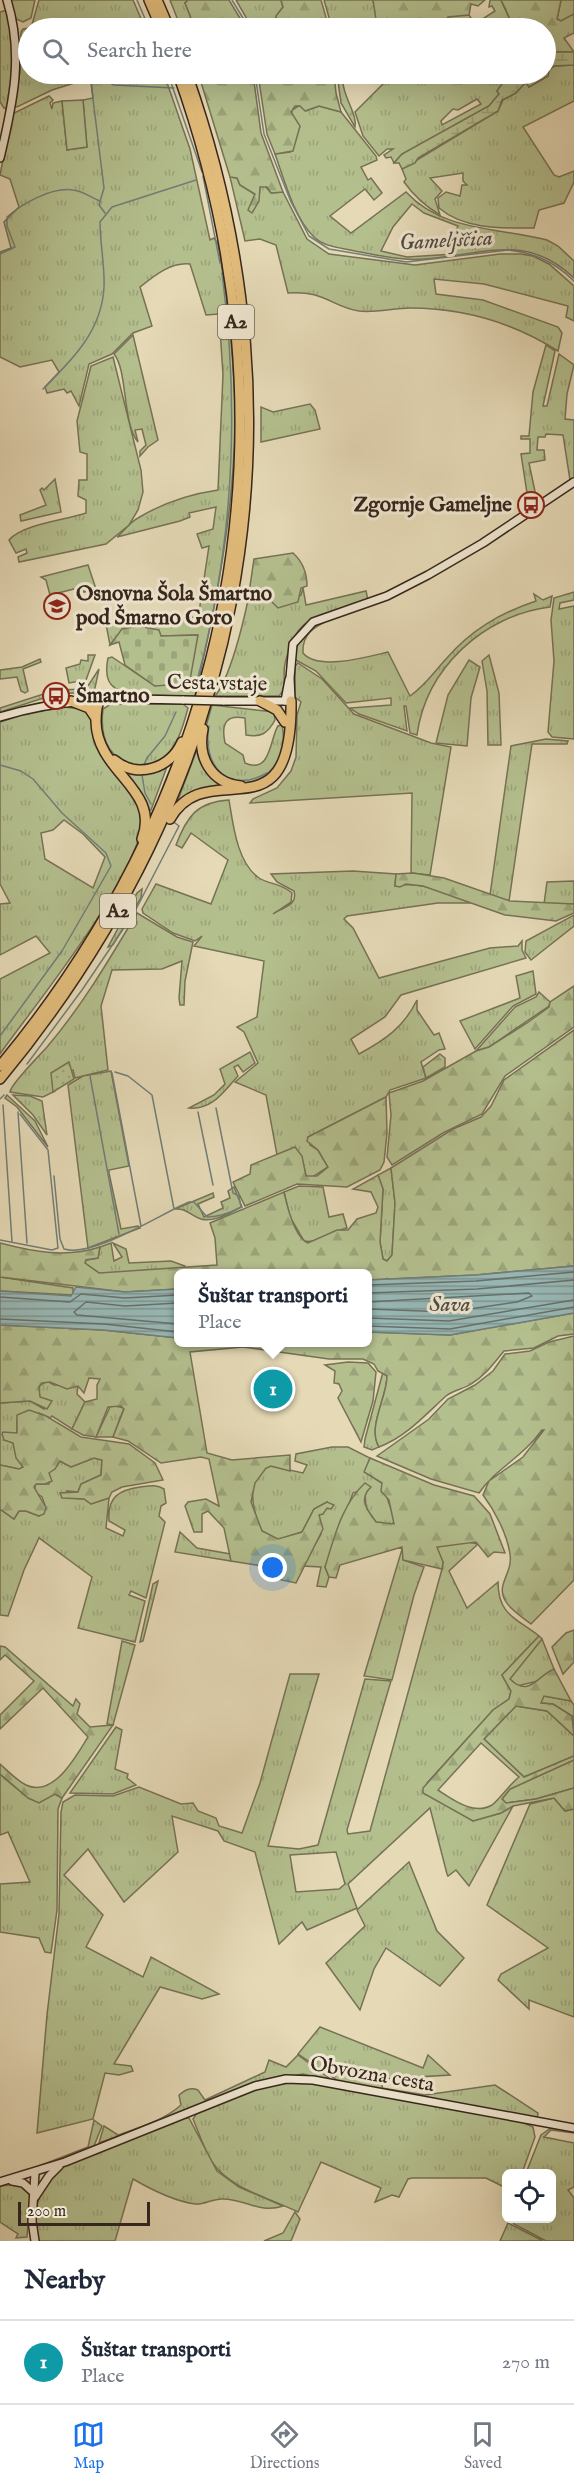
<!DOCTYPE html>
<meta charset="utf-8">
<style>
:root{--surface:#fff;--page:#f6f6f7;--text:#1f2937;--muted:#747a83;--line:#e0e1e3;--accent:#1a73e8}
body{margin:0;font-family:"IM FELL English",serif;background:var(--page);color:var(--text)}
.controls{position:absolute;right:18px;bottom:18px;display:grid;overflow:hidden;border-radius:9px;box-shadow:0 6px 24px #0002}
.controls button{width:54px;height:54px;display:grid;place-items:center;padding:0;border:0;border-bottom:2px solid var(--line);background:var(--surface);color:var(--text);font:30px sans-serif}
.scale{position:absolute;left:18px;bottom:15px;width:132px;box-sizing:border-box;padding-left:6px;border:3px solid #37261d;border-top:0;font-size:16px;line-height:21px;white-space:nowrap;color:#37261d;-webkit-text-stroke:4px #eee6d0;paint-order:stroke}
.you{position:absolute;left:273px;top:1568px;width:21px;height:21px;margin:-15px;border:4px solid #fff;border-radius:50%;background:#1a73e8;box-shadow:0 0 0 9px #1a73e833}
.badge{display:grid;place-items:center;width:39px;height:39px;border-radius:50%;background:var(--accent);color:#fff;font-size:20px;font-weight:700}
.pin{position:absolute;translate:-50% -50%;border:3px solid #fff;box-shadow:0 2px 6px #0006}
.popup{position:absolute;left:174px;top:1269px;width:198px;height:78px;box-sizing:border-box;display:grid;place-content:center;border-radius:9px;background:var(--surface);filter:drop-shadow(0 2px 4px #0005);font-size:20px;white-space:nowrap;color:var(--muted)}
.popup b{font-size:22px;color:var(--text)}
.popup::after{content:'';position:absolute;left:50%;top:100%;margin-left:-12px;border:12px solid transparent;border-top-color:var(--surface)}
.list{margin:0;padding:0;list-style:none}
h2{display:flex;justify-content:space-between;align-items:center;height:78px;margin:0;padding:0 24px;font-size:26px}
h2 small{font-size:20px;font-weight:400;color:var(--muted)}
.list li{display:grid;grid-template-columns:39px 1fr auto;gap:18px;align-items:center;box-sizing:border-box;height:84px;padding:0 24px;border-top:2px solid var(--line)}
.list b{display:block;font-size:22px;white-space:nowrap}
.list p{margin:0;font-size:20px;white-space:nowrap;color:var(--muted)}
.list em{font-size:20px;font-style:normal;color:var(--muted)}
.icon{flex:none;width:33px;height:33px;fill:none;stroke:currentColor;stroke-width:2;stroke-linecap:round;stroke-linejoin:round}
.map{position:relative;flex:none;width:574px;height:2241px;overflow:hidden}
.search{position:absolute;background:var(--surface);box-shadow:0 6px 24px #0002;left:18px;right:18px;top:18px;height:66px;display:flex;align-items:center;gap:15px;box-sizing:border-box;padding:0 21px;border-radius:33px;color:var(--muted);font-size:22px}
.sheet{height:162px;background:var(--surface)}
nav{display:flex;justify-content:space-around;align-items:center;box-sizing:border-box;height:84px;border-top:2px solid var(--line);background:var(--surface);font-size:16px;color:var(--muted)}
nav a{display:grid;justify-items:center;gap:3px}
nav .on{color:var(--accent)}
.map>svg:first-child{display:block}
.grass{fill:url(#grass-tufts);stroke:#767256;stroke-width:1.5;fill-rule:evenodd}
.forest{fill:url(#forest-firs);stroke:#767256;stroke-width:1.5;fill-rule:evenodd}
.wetland{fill:url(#wetland-marsh);stroke:#767256;stroke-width:1.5}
.cemetery{fill:url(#cemetery-stones);stroke:#767256;stroke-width:1.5}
.garden{fill:url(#garden-dots);stroke:#767256;stroke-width:1.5}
.pitch{fill:#b4bf8e;stroke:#767256;stroke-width:1.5}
.water{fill:url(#water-rules);stroke:#717e79;stroke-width:1.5}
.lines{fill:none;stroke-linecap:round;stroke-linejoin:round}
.shore{stroke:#68706a;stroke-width:1.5}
.stream{stroke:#717e79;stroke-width:1.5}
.secondary-casing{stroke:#37261d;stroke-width:10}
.highway-casing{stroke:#37261d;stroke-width:12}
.secondary{stroke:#eee6d0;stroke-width:7}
.highway{stroke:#e2bc7b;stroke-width:9}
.secondary-bridge-casing{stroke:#37261d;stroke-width:10;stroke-linecap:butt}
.secondary-bridge{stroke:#eee6d0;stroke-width:7}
.labels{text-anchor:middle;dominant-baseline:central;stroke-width:6;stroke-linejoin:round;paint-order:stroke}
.shield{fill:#eee6d0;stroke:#6e6053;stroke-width:1.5}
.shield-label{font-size:20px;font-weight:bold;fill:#37261d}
.poi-label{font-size:21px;font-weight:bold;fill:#37261d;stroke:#eee6d0;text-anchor:start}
.street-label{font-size:21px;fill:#37261d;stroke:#eee6d0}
.water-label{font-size:22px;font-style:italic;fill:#4f4b44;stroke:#eee6d0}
</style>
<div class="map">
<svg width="574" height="2241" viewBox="0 0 574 2241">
<defs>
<pattern id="grass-tufts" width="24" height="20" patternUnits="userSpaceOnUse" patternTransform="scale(1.5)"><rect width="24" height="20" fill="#b4bf8e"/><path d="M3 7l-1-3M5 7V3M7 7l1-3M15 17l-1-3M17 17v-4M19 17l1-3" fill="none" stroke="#9ba47a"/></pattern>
<pattern id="forest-firs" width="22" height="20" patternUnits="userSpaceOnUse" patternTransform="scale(1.5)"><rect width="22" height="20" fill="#b4bf8e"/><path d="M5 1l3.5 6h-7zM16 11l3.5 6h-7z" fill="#9ba47a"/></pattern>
<pattern id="wetland-marsh" width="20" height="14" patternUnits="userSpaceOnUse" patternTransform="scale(1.5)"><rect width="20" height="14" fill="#b4bf8e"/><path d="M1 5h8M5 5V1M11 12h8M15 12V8" fill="none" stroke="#9ba47a"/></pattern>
<pattern id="cemetery-stones" width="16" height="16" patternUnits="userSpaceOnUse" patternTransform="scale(1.5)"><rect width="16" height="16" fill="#b4bf8e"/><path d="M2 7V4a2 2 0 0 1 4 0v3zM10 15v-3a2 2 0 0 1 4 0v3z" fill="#9ba47a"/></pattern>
<pattern id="garden-dots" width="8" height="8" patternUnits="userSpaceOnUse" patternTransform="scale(1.5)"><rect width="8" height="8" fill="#b4bf8e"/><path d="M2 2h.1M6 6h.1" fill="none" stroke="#9ba47a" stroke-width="1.8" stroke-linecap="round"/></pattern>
<pattern id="water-rules" width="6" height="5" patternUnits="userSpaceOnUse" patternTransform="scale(1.5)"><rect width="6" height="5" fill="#98b9b7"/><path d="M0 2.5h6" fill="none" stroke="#7d9694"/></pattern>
</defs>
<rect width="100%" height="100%" fill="#e5d9b6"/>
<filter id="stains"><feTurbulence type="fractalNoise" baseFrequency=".00333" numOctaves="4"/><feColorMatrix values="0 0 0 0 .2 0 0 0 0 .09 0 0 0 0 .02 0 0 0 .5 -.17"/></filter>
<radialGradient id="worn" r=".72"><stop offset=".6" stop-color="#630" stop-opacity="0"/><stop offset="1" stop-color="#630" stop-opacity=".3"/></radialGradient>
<g class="grass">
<path d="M10 0H35L31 18 23 22 16 19Z"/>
<path d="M39 0H133L145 28H28V74H164L190 149 210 240 214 238 218 244C228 302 235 361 235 421 234 514 216 605 195 696 176 695 130 698 115 688 105 682 106 668 108 658L112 657 155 686 197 635 161 636 158 630C132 627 128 622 110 645L106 624 136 616 154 621 194 617 199 612 209 546 202 548 197 534 213 529 216 507 189 513 190 517 180 521 117 537C124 531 130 522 138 518 161 504 191 494 218 490L223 375 219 314 206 315 190 264C171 262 155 275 140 287L152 326 133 333 112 354 89 364 79 406 71 391 67 393 64 389 47 393 45 387 59 372 52 360 20 367 0 357V252L11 248 4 222 19 207 10 179 0 175 12 114 49 96 53 100 50 103 52 109 53 103 62 101 67 150 87 147 83 100 93 98 91 80 87 79 52 90 17 107 14 106 20 72 21 32 23 29 31 28Z"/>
<path d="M170 0H188L185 3 195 28H181Z"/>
<path d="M236 0H281L283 7 275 19 277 26 275 28 270 21 261 20 251 26Z"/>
<path d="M324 0H373L378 26 371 28 361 24 358 28H332Z"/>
<path d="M490 0H501L514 28H440L443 27 446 19 452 15H469L475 24 495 11 492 6 489 7Z"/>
<path d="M561 0H574V14L561 21 557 19Z"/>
<path d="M7 10 15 63 9 109 4 108 0 102V12Z"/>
<path d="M574 65V101L523 127 554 175 559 177 574 171V182L564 203 539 210 534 228C503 228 465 230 439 208L438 198 446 192 460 196 462 185H467L463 181V173L430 178 442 191 435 199 440 215C425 206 414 196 404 182L406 179 402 169 498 111 503 100 516 93 526 82 529 87 548 76 549 70 554 66Z"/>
<path d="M378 74H509L497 91 499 94 489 106 402 154 394 163 391 157 386 158 384 155 393 149H387L379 156 363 136 355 112 385 82ZM477 99 481 104 442 125 441 121 453 109 458 110Z"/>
<path d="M300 105 306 111 319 106 341 112 376 156 377 160 361 167 368 180 371 178 382 193 374 200 365 189 330 216 351 233 406 192C443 232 497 227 547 240L558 246 574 261V278C525 231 482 256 423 259 401 261 377 255 355 251 342 248 323 247 313 236 294 217 284 179 275 154L290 152 292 110ZM412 204 424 213 458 226 450 245 454 254 407 257 381 251 393 227Z"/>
<path d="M230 177 237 178 240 185 259 197 260 187 264 185 271 193 283 192 307 239 329 254 415 265 500 254H521L533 256 549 264 574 286V321L566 317 568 306 484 284 434 279 436 294 483 300 558 327 562 333 558 351C512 322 463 308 410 308 394 308 375 313 359 311 332 307 324 290 288 293L276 245 260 239 245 241Z"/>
<path d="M133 335 158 440 148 447 140 456V451L146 445 142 429 135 430 138 442C122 423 128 371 114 354Z"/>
<path d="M546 345 555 351 543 406H547L559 354 574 365 567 394 565 419 574 420V479L570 480 563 435 546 434 545 437H538L537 450H544L545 460 529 463 537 501 529 506 521 454 530 453V439H521V436H529L533 392Z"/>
<path d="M113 357 141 470 143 492 138 510 129 525 106 544 19 562 18 557 27 553 26 549 16 553 9 540C23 524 66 520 86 513V500L78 496 79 480H87V454L80 452 77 421 91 366Z"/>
<path d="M310 404 315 410 320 429 261 442V407L273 412Z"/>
<path d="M55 479 61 512 21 521 20 515 46 505 40 490 42 488 44 490Z"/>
<path d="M303 588 306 605 366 591 368 600C325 621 298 605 285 664 282 675 288 687 279 696H215C230 678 243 624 248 600H270L281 606 301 595Z"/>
<path d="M574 592V600L560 603 559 609 574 606V739L552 737 548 732 554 661 551 620 554 598Z"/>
<path d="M534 594 543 600 552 596 550 607C484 615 426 668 417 735L410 733 406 706H404L407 731 359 714 350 708 391 705V698L346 703 316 671 294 659C296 638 311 626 329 620 314 627 302 634 303 653 318 671 367 657 388 652L410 696C426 685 433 673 446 659 471 630 500 613 536 601Z"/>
<path d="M88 655H95L86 680 69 683 66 668 80 664 81 660 88 661Z"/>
<path d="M489 655 499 693 501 745H488L487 691 482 661Z"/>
<path d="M40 659 41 662 23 669 28 691 25 693 21 691 17 677 0 679V670L22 667Z"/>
<path d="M469 660 480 667 471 698 467 746 436 743 448 695Z"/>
<path d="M298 663 322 679 354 714 431 743 451 747 430 875 411 873 412 793 250 803 253 799 277 788 291 771 296 757 297 715 301 702 295 697V666Z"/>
<path d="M99 669 95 688 91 692 56 694 0 712V708L56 690 86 689Z"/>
<path d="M111 704H183L188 708C183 727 177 749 160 761 152 766 141 767 133 765 106 757 100 734 103 709Z"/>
<path d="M212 705 274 712 275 720C268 733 261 738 246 735L245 718C226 714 221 724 225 743L243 755 245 763C271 775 270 738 278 726L282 725C289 758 267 787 233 783L208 763 205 730Z"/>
<path d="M64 707 81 709 88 713C101 739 112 766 128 790 133 796 141 805 142 813 149 866 33 1007 0 1054V979L50 953 36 936 0 955V904L10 903 0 884V722L28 713ZM64 820 83 834 105 857 93 888 45 859 41 833 53 830Z"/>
<path d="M546 739 568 741 567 744H532L509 901 490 895 511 746Z"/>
<path d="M199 744 201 755 232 787 176 805Z"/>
<path d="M168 764 151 810 148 811 120 767Z"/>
<path d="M229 800C233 824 237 863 259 878 268 884 281 883 292 893L291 902 273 914C283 907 298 906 294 891L277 882 271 874 353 871 396 874 395 886C420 881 448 892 471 903H438L347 916 344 919 353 928 379 978 490 948 518 946 522 941V950L526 958 401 995 385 1017 351 1039 359 1054C385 1040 404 1027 417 1000V1010L434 1035 439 1033 445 1049 439 1050 421 1062 426 1078 390 1090 386 1097 308 1137 310 1145 318 1150 328 1167 311 1178 306 1176 303 1162 277 1155 266 1095 235 1082 258 1063 244 1032 237 1027 257 1017 264 961 194 946 202 936 195 941 173 933 143 913 142 909 156 884 211 904 228 860 191 833 182 848 176 845C187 816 197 802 229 800Z"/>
<path d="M574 881V904H544L547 882Z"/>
<path d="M142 889 141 898 113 945 108 947 137 893Z"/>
<path d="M137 913 177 937 193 942 185 981 184 1005H180L179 998 182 961 162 969 112 970 101 1006 108 1070 75 1078 73 1070 53 1078 55 1091 43 1097 10 1092C10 1085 39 1056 47 1047 82 1006 109 960 137 913Z"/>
<path d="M574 915V926L531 960 525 952 526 941Z"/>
<path d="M533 971 536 994 513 1006 475 1049 460 1021 520 998 516 976Z"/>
<path d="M539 992 550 1002 549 1006 489 1047 476 1051 515 1007 536 997Z"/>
<path d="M250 1052 255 1063 243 1072 238 1065 234 1067 238 1076C224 1091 213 1110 189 1108L214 1095 225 1084 220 1069Z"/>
<path d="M111 1071 129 1166 109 1170V1173L121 1229 138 1226 140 1228 88 1248 68 1085 83 1076Z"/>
<path d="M7 1095 35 1121 48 1147 17 1107 5 1098Z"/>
<path d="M13 1095 30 1096 42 1101 47 1135 33 1115Z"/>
<path d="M391 1168 395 1203 392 1255 387 1261 383 1259 380 1242 383 1189 378 1175Z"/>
<path d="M299 1186 323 1187 329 1217 343 1214 347 1228C333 1231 318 1244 304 1241L290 1217 284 1192Z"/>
<path d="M234 1187 242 1207C231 1212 214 1223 201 1219 191 1216 187 1208 175 1209L213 1193 214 1197 198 1204 204 1217 223 1208 221 1202 230 1198 228 1191Z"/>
<path d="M111 1243 114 1261 122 1257 113 1243 126 1249 129 1263 171 1261 185 1266V1268L107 1274 99 1273 85 1263 86 1260 98 1258 100 1247Z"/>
<path d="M0 1277 73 1288V1295L0 1291Z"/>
<path d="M383 1372 387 1376C387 1398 367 1427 379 1447L372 1450 364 1447 365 1439Z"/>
<path d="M47 1381 54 1385 78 1386 77 1394 85 1402 72 1429 52 1416 50 1418 39 1413 17 1420V1433L4 1440 13 1442 17 1458 24 1468 19 1469 0 1465V1403L30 1401 44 1409 46 1399 40 1398 38 1387Z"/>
<path d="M111 1405 124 1408 113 1437H96Z"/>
<path d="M332 1447H348L370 1458 365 1472 382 1483 395 1521 391 1525 376 1522 366 1508 365 1492 370 1488 353 1493 325 1567 329 1577 326 1587 317 1586 321 1567 303 1566 321 1534 319 1515 327 1508V1502L314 1509 302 1532 278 1540 262 1531C253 1513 243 1475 271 1466L303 1473 307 1465 295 1461 296 1454Z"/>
<path d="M94 1458 102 1460 101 1475 81 1484 78 1492 67 1491 71 1498 84 1499 91 1504 109 1498 106 1528 123 1536 125 1530 109 1521C107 1497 119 1490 140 1487 149 1486 156 1484 164 1489L166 1503 161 1506 159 1516 165 1522 146 1598 131 1591 129 1595 145 1601 135 1642 78 1628 92 1577 39 1538 24 1570 8 1616 0 1615V1509L14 1519 19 1511H26L39 1516 46 1508 42 1497 35 1492V1484H49V1472L60 1461 71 1467Z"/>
<path d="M180 1532 197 1548 230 1554 231 1561 175 1552Z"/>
<path d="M468 1542 478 1544 449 1571 467 1608 498 1582C498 1615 516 1618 539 1636L502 1675 511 1691 509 1699 493 1710 427 1783 449 1807 473 1821 501 1813 513 1806 469 1886 456 1870 448 1876 447 1874 430 1808 348 1884 357 1908 307 1930 302 1922 279 1944 255 1852 224 1841 218 1831 172 1816 178 1852 124 1902 88 1849 64 1875 103 1915 86 1947 143 1977 151 1957 219 1994 202 1999 160 1987 114 2064 131 2066 133 2071 119 2075 105 2073 93 2119 37 2133 47 2015 59 1914 61 1812 63 1802 75 1795 113 1796 139 1787 181 1804 193 1803 198 1811 216 1818 219 1826 242 1833 260 1783 290 1674H319L268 1846 299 1849 318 1845 365 1679 391 1681 347 1830 348 1834 370 1831 442 1569 443 1562 436 1547ZM336 1852 345 1884 339 1889 296 1892 290 1855Z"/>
<path d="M403 1546V1560L424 1567 414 1595 392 1680 364 1676Z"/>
<path d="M158 1581 143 1641 140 1642 153 1584Z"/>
<path d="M542 1639 554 1669 538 1681 517 1686 510 1679 512 1673Z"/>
<path d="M122 1641 135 1645 113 1725 107 1724Z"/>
<path d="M544 1696 571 1701 574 1705V1729L572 1716 553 1704 540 1703Z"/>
<path d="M516 1706 547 1711 574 1736V1756L524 1777 484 1739Z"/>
<path d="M116 1727 122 1730 115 1769 128 1774 127 1778 136 1785 113 1794 70 1793Z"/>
<path d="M574 1760V1788L536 1799 506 1803 502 1799 510 1789Z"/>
<path d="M0 1774C18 1790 31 1805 55 1794L62 1798 58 1809 57 1910 51 1953 45 1952 39 1938 0 1932V1884L30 1882 8 1832 0 1835Z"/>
<path d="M554 1798 565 1811 574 1809V2017L529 2000V2009L498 1980 501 1974 548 1948 487 1905 530 1804Z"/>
<path d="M409 1862 437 1931 464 1958 440 1986 386 1948 374 1969 360 2010 326 1963 365 1926 357 1910Z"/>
<path d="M320 2027 423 2068 428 2055 450 2075 383 2079 382 2088 425 2095 495 2085 538 2113 537 2119 340 2082 298 2054Z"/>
<path d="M298 2055 333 2081 303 2074 273 2079 99 2143 104 2126 118 2135C140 2127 163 2121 181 2105L179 2095C185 2090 190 2087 198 2090L205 2100 265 2072 269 2060 286 2067Z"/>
<path d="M298 2081 522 2122 533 2127 535 2137 522 2173 506 2174V2188L486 2178H412L408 2179 399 2197 392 2195 375 2202 381 2188 321 2162 298 2212C270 2198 230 2189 212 2162 204 2149 199 2133 193 2119L198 2111 255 2089Z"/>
<path d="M185 2118H189L217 2171 239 2187 283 2206C260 2214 245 2199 223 2199 214 2198 204 2205 195 2204 173 2201 152 2190 133 2179L115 2241H37C30 2209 41 2179 70 2163Z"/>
<path d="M94 2120 102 2126 94 2146 39 2166 88 2147Z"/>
<path d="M551 2128 574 2131V2133L551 2130 544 2137 574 2143V2187L568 2190 574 2198V2241H546L514 2224 510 2219 552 2218V2174L526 2173 541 2135Z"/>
<path d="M20 2184 30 2195 27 2237 16 2238 18 2234 0 2222V2186Z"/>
<path d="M295 2212 300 2219 291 2241H264L283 2233Z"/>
<path d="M508 2223 543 2241H500Z"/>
</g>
<g class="forest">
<path d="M188 0H229L246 28H195L185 3Z"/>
<path d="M281 0H321L329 28H251V26L266 19 275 27 277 26 276 16 283 7Z"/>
<path d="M373 0H485L478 6 471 4 469 15 448 17 441 28H372L377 26Z"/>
<path d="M501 0H561L557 19 561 21 574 14V33L564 38 574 52H546V28H514Z"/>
<path d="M213 74H253L261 133 283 192 271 193 267 187H260L259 201 252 213 248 210 255 194 240 185 237 178 230 177 200 79 213 78Z"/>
<path d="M258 74H334L336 93 341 112 319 106 305 111 300 106H295L291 112 300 126 293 151 275 154 267 134Z"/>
<path d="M337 74H343C340 94 358 113 355 127L341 103Z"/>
<path d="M293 553C303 562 307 573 307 586L301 588 298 602 278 608 270 600H248L254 559Z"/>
<path d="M413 873 444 878 510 901 574 904V913L556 921 505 915 423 886 406 884 400 887 395 886 396 874Z"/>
<path d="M574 986V1027L505 1076 482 1114 443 1133 392 1165 387 1157 391 1115 389 1093 423 1081 476 1051 489 1047 527 1023 549 1007 550 1002Z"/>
<path d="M574 1030V1266L476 1275 368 1280V1274H178V1289L125 1292 0 1277V1243C34 1252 66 1258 100 1247L98 1258 86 1260 85 1263 99 1273 217 1265 215 1238 210 1223 284 1192C287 1206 294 1237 308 1243L337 1230H348L357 1219 376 1213 378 1207 371 1192 353 1189 378 1175 383 1189 380 1242 383 1259 387 1261 392 1255 395 1203 391 1168 453 1129 481 1117 491 1106 504 1080Z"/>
<path d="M440 1054 445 1058V1067L426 1078 423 1067Z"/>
<path d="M386 1097 387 1133 384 1162 380 1170 347 1187 297 1184 245 1206 233 1182 250 1174 251 1165 295 1147 302 1156 306 1176H317L328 1167 318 1150 307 1141 308 1137Z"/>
<path d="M574 1313V1334L558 1336 534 1348 504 1351C494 1363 485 1376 471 1384 464 1389 453 1390 446 1396 425 1415 406 1437 379 1447 367 1427 387 1398 387 1376L378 1371 374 1364 363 1359H329L243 1347 190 1352 207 1453 232 1460 290 1455V1471L271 1466 266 1468 255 1483 251 1502 262 1531 278 1539 302 1532 314 1509 327 1502 334 1505 331 1509 327 1508 323 1514 319 1515 323 1529 296 1583 262 1576V1566L231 1561 224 1528 208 1511 202 1514V1532H194L185 1506 188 1502 206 1499 219 1506 209 1459 201 1457 161 1463 128 1441 113 1437 124 1409 121 1406 108 1407 96 1437 83 1435 72 1429 85 1402 97 1399V1385L100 1379 89 1378 84 1393 78 1386 67 1389 50 1382 42 1383 39 1387 40 1397 52 1401 47 1409 30 1401 0 1403V1325L103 1330 178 1338V1342H368V1332L450 1335Z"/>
<path d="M574 1336V1580L531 1624C520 1615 498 1603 503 1585 506 1574 512 1566 510 1554 507 1534 495 1511 483 1495L489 1481 523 1457 544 1430H542C523 1457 495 1469 479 1493L431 1479 377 1456 429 1419 448 1399 475 1385 493 1371 505 1354 530 1351 549 1342Z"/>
<path d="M348 1362 368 1363 376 1372 373 1401 361 1442 338 1398 342 1391 339 1384 334 1383 335 1371 325 1365Z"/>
<path d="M29 1410 46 1416 81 1437 129 1444 155 1463 163 1480 122 1487 112 1492 109 1498 91 1504 84 1499 62 1498 60 1493 78 1492 81 1484 101 1475 102 1460 94 1458 71 1467 60 1461 55 1469 49 1473 52 1481 45 1484H36L34 1487 46 1508 44 1514 39 1516 26 1511H19L14 1519 0 1509V1465L19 1469 23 1467 16 1458 13 1443 4 1440 2 1434 3 1432 17 1433V1415Z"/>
<path d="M370 1458 434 1485 474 1496 490 1514 505 1553 494 1552 488 1557 476 1542 437 1547 443 1562 442 1569 403 1560 402 1547 340 1565 336 1578 329 1577 325 1567C334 1538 342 1504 365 1483L371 1487C358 1499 367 1510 376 1522L394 1524 389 1500 381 1491 382 1483 364 1472Z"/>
<path d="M574 1630V1662L563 1674 552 1647 566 1633Z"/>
<path d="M539 1636 542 1639 510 1679C529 1698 537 1676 554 1669L571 1701 544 1696 541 1703 553 1704 572 1716 574 1736 547 1711 516 1706 484 1739 524 1777 574 1756V1760L510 1789 502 1799 506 1803 536 1799 574 1788V1809L565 1811 554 1798 513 1806 501 1813 473 1821 423 1793V1788L493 1710 509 1699 511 1691 502 1675ZM481 1743 519 1777C510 1784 498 1801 492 1805 474 1816 452 1799 438 1790Z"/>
<path d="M0 1646 5 1647 73 1706 76 1699 80 1704 77 1714 90 1727 113 1725 62 1798 55 1794 39 1803 28 1798 0 1774V1764C8 1771 16 1780 26 1785 54 1798 76 1756 88 1737L43 1688 0 1729V1715L34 1681 5 1655 0 1660Z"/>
</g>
<path class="wetland" d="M546 52H574V65L554 66 549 70 548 76 529 87 526 82 516 93 502 100 498 111 418 158 415 163 402 169 399 163H394L402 154 489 106 499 94 497 91 509 74H546Z"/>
<path class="cemetery" d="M138 626 159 630 161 636 198 635 190 680 182 684 155 686 125 665 119 642 110 645 122 629Z"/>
<path class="garden" d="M69 1062 74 1079 53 1092 51 1073Z"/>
<g class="pitch">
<path d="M83 100 87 147 67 150 62 101Z"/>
<path d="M88 565 96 589 84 592 82 587 50 595 46 580 41 577Z"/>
</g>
<g class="water">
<path d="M574 1266V1313L450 1335 368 1332V1280L476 1275Z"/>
<path d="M76 1287 125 1292 178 1289V1338L103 1330 0 1325V1291L71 1296Z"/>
</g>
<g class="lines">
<g class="shore">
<path d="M368 1285 476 1281 574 1272"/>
<path d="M368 1293 477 1289 574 1280"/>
<path d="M0 1297 70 1302 81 1294 125 1298 178 1295"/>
<path d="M368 1302 529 1293 532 1296 517 1302 449 1312 368 1309"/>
<path d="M178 1303 125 1306 86 1302 74 1312 77 1315 178 1324"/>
<path d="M368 1318 449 1321 574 1300"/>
<path d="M0 1319 104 1324 178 1332"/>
<path d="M368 1326 450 1329 574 1307"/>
</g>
<g class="stream">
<path d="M137 0 149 28"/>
<path d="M232 0 249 28"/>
<path d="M103 74 108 82 114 85 174 88"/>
<path d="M168 74 202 172"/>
<path d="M255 74 264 134 291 202 309 236 329 249 406 262 508 250C535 253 555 262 574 281"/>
<path d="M91 83 104 188 99 205 105 213"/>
<path d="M203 176 220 263"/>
<path d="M0 254 15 247 7 226V217C23 203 52 187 73 190 83 191 92 198 100 201"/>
<path d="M43 389C72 360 102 331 104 287 105 266 100 244 100 222L112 207 196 180"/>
<path d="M198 677C234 543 240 410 222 273"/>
<path d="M209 726C202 766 228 795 267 773"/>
<path d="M0 765 21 771 33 779 62 813 106 853 111 866 62 951 0 1036"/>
<path d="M143 767 147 758 165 736 176 712"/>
<path d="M142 775 145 793 151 804"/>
<path d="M27 1064 82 990 134 913 179 826 175 823"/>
<path d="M115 1072 128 1076 152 1095 174 1209"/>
<path d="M112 1073 141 1226"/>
<path d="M90 1076 119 1234"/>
<path d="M0 1099 4 1095"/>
<path d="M3 1105 12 1242"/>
<path d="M18 1112 27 1243"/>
<path d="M198 1112 213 1185"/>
<path d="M54 1176 60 1239 64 1249C94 1258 160 1214 189 1202H194L207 1217C219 1217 230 1213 241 1207L239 1196 233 1193 216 1108"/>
<path d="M0 1240 52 1250 58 1248 48 1150 20 1114"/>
</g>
<defs>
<g id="secondary">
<path d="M0 158C13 103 24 55 7 0"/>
<path d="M223 701H291L290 678 293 644 313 622 387 596 428 575 483 543 574 482"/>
<path d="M285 701 289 680"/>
<path d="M0 717C61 698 121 698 184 700"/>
<path d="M12 2181 23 2183 33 2192"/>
<path d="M0 2182 65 2162 255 2086 286 2079 313 2080 574 2128"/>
<path d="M35 2197 49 2176 59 2166"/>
<path d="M35 2241 32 2221 35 2173"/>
</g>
<g id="highway">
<path d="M149 0 161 28"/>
<path d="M157 0 169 28"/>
<path d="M100 699C96 706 96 714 96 722 97 773 161 789 142 839"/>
<path d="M71 701 89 708 95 717"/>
<path d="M260 701 277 710 285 722"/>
<path d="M203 729C197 757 211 783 241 786"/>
<path d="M114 760C137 779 170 769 182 742"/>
<path d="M170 819C208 752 293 843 291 701"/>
<path d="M0 1066C237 782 303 422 178 74"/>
<path d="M0 1079C241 787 314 433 187 74"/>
</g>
</defs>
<use href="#secondary" class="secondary-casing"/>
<use href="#highway" class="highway-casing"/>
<use href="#secondary" class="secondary"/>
<use href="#highway" class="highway"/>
<defs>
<path id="secondary-bridge" d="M184 700 223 701"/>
</defs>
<use href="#secondary-bridge" class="secondary-bridge-casing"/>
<use href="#secondary-bridge" class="secondary-bridge"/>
</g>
<defs>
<symbol id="bus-ring" viewBox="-11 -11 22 22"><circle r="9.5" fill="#eee6d0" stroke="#8f2418" stroke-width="1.5"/><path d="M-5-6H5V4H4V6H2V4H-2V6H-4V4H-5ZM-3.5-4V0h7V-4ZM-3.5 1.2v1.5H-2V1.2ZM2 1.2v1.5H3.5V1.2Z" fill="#8f2418"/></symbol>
<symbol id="school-ring" viewBox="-11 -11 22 22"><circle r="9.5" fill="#eee6d0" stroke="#8f2418" stroke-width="1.5"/><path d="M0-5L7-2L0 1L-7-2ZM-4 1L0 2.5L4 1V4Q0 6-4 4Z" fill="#8f2418"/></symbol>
</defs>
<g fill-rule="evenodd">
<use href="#bus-ring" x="516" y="490" width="30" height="30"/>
<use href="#school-ring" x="42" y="591" width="30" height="30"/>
<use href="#bus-ring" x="41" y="681" width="30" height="30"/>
</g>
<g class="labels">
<g class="shield">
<rect x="218" y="305" width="36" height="34" rx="4.5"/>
<rect x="100" y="894" width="36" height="34" rx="4.5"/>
</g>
<g class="shield-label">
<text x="236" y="322">A2</text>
<text x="118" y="911">A2</text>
</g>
<g class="poi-label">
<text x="512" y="505" text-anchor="end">Zgornje Gameljne</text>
<text x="76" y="594">Osnovna Šola Šmartno<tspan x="76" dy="24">pod Šmarno Goro</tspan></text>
<text x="76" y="696">Šmartno</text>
</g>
<g class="street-label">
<text transform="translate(217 684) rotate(1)">Cesta vstaje</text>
<text transform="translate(372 2075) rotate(10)">Obvozna cesta</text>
</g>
<g class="water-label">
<text transform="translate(446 241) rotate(-3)">Gameljščica</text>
<text x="450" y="1305">Sava</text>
</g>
</g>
<rect width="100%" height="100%" filter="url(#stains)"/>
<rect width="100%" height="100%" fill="url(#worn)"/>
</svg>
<div class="controls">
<button><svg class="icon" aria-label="locate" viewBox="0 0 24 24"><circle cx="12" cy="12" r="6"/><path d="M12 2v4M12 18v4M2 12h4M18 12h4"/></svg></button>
</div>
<div class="scale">200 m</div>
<div class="you"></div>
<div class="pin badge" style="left:273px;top:1389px;background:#0f9aa8">1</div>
<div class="popup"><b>Šuštar transporti</b>Place</div>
<div class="search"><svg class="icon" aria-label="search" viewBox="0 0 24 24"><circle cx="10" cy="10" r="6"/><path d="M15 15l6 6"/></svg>Search here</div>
</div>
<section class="sheet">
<h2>Nearby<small></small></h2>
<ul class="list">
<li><span class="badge" style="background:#0f9aa8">1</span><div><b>Šuštar transporti</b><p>Place</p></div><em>270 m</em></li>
</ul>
</section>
<nav>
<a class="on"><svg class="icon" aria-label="map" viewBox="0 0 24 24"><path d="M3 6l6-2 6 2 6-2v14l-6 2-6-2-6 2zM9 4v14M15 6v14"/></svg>Map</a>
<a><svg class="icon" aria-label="directions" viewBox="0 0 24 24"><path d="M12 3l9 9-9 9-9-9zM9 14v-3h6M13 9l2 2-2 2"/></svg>Directions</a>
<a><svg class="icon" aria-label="saved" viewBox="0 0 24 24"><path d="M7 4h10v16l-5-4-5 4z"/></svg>Saved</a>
</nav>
